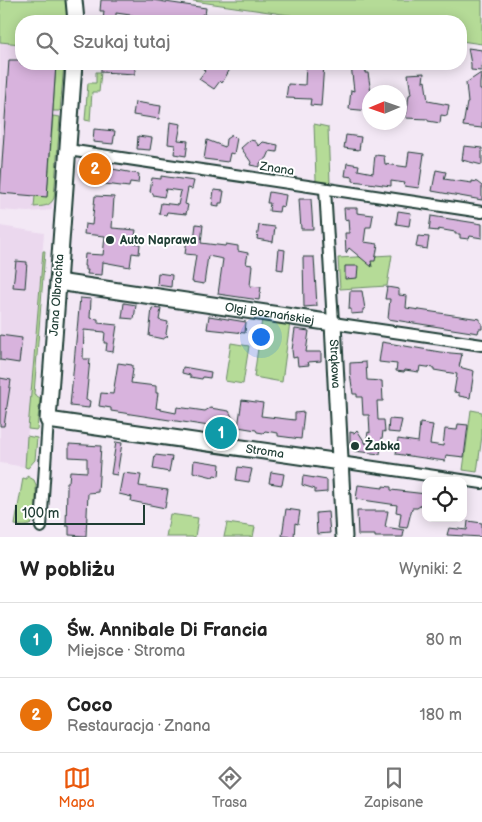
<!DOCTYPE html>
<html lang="pl">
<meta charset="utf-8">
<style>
:root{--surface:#fff;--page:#f2f2f2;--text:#222;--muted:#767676;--line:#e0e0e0;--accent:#ea580c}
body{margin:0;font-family:"Balsamiq Sans",sans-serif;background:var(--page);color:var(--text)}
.controls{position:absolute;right:15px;bottom:15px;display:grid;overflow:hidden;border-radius:10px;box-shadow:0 2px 12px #0003}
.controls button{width:45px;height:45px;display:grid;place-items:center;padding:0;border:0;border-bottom:1px solid var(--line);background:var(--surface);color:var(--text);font:25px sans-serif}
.compass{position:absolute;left:362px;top:85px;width:45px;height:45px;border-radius:50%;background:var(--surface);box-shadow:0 2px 12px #0003;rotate:268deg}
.scale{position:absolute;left:15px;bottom:12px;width:130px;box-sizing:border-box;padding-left:5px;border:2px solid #1f3d34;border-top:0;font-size:14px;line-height:18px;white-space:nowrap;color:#1f3d34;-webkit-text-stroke:4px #fff;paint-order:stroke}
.you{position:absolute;left:260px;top:336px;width:18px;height:18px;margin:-12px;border:4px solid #fff;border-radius:50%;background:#1a73e8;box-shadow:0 0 0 8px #1a73e833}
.badge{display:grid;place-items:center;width:32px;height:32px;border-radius:50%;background:var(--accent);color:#fff;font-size:16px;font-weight:700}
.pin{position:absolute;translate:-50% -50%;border:2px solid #fff;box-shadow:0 1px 5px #0006}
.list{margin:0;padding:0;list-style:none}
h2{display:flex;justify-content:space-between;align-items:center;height:65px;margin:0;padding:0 20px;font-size:21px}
h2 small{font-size:16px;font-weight:400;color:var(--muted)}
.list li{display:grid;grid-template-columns:32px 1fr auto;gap:15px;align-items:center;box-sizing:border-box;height:75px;padding:0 20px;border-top:1px solid var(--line)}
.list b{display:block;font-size:19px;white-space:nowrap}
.list p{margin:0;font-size:16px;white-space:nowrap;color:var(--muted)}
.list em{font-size:16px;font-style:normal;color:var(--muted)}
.icon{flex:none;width:28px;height:28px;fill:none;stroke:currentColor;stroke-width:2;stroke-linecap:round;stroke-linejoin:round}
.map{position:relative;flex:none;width:482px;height:537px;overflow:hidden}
.search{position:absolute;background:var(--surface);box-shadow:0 2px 12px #0003;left:15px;right:15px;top:15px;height:55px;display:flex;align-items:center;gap:12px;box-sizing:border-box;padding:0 18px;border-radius:20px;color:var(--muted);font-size:19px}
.sheet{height:215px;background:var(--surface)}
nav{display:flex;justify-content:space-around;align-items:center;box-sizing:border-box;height:70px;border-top:1px solid var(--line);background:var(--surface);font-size:14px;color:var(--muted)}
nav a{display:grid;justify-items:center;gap:2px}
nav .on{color:var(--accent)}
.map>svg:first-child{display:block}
.built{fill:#ebd8ee}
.green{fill:#b5db97;stroke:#6a8c66}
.building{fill:#d8b3dd;stroke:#1f3d34}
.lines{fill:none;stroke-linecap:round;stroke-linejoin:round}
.street-casing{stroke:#1f3d34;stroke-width:14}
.secondary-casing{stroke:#1f3d34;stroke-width:19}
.street{stroke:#fff;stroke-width:10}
.secondary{stroke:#fff;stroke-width:15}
.poi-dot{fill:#1f3d34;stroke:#fff;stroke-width:2}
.labels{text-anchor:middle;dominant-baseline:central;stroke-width:4;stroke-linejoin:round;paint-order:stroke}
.street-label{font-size:12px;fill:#1f3d34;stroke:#fff}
.poi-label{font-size:12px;font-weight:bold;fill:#1f3d34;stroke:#fff;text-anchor:start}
</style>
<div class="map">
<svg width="482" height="537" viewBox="0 0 482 537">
<rect width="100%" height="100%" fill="#f3e8f5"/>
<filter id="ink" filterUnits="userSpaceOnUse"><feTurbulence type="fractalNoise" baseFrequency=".02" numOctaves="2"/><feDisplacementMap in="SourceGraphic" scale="10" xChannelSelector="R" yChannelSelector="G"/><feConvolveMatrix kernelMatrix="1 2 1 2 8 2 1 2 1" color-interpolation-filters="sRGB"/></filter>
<g filter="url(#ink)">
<g class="built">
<path d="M0 42 21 44V64H63L52 210 28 212 0 210Z"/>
<path d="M0 226 44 233 25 467 0 463Z"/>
</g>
<g class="green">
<path d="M0 0H69L66 21H21V44L0 42Z"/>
<path d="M187 0H482V44L461 41V21H330Z"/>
<path d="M56 64H64L60 111H53Z"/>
<path d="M96 72H101L99 92H92L90 121 85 120 88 83H96Z"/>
<path d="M53 116 60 117 54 198C50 207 43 206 34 207L35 196H47Z"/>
<path d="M314 124 328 127 330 183 314 181 316 180Z"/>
<path d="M43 251H45L34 394 40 398 37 430 28 429Z"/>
<path d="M392 255 387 286 340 289 338 258Z"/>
<path d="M262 319 290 322 282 382 254 377Z"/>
<path d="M231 343 249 346 243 384 225 381Z"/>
<path d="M471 410 482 412V436L477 472 463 470Z"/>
<path d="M27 436 37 438 35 460 28 468 25 467Z"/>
<path d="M27 476 34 480 36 485C36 493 37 520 31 524 27 527 20 526 15 525L23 478 27 479Z"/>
<path d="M170 514 198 518 195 537H166Z"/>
<path d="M227 523 255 527 253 537H224Z"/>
</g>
<g class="building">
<path d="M101 0H152L206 8 205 15 202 14 201 21H173L116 13V21H103L104 11H100Z"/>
<path d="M468 48 482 50 481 71 471 70V64Z"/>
<path d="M9 60H21V64H56L47 197 0 193Z"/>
<path d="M101 64H135V74L101 72Z"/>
<path d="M199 64H233L222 83 220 81 214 89 199 79 205 71Z"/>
<path d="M306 64H324L321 106 310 105 311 99 286 98 288 84 305 85Z"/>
<path d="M351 65 366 67 365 73H368L371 92H370V111L349 109 351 90 354 91Z"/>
<path d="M424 73 423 82 425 81 428 101 449 105 447 116 441 115 440 123 428 121V119L406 118 409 95 411 94 408 74Z"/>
<path d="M481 73 480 84V90H482V128L463 126 467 103H468L466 83Z"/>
<path d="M135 102 161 106 159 119 133 115Z"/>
<path d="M170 122 181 124 178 140 188 141 186 156 174 154 175 145 168 144Z"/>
<path d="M94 129 115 131 113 144 93 142Z"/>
<path d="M232 135 234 137 237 138 234 154 230 153 228 162 204 159 207 140 225 147 226 139Z"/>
<path d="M346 135 361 137 359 150 344 148Z"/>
<path d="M138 136 152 138 150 150 137 149Z"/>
<path d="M250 140 255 141 259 146 263 142 278 145 277 152 270 151 267 158 260 163V167L250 165 251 162 241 148Z"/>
<path d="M464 146 482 148V165L462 160Z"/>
<path d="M409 152 424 154 419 188 404 186 405 183 391 181V186L353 181V177L345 176 347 163 359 165 358 170 373 173 375 155 384 156 385 164 407 167Z"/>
<path d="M91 165 139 174 138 183 130 182 129 187 89 182Z"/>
<path d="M436 170 446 172 444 179 472 183V181L477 182 482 186V200L432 191Z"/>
<path d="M161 176 194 181 192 189 188 188 185 204 188 205 186 214 167 212 166 215 159 214 161 203 178 205 181 191 166 189 164 197 153 195V193L150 192 152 178 161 179Z"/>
<path d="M214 190 224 191 222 203H219V206L212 205Z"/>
<path d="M269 192 286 195 284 207 280 206 279 212 269 211 270 203H267Z"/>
<path d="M95 196 114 197 112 228 136 230 134 243 140 244 139 254 132 253 130 267 103 262 102 275 87 274 88 270H85V266H84L85 254 103 255 105 236 84 234 85 224 92 225Z"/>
<path d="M299 199H311L313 229H301Z"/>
<path d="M344 208H357V213L373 215 371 227H366L364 242 378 244 375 261H371L372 267 349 248 346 253 345 233H349L348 219 345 220Z"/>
<path d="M398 211 411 213 409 226 396 224Z"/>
<path d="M431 216 482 224V238L470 236 469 239 460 238V234H455V232L438 229V231L429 230Z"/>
<path d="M196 224 203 225 201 243 225 246 226 244 238 246V251L248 253 246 264 252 265 250 286 261 287 259 300 218 294 223 259 208 256 204 284 192 282 196 255 185 254 187 239 194 240Z"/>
<path d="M259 225 275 227 273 242 257 239Z"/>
<path d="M418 236 429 237 427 249 416 247Z"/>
<path d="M279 249 285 250 283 270 277 269Z"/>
<path d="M303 257H314L317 306 304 307Z"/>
<path d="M16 261 27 262 25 288 13 287Z"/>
<path d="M345 266H358L357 278 345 279Z"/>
<path d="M158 273 172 275 171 287 157 285Z"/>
<path d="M387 287 399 289V295L407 296 406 308 480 319V322L482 323V329H479L478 333 388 319 390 299H385Z"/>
<path d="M350 291H362L365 309H363V313L351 314V309H349Z"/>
<path d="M80 298 91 299 90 318 98 319V323L117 325 113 352 106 351 107 343H104L105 332 84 330 83 359H90L86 400 90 401 89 408 70 406Z"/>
<path d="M124 303 136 305 134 319 122 318Z"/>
<path d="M152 308 161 309 159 320 168 322 166 334 168 336 163 339 149 336Z"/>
<path d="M209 316 246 322 245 333 207 329Z"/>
<path d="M295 329 309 331 306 352H321V361L308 362 309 365 298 366 297 357 293 358 292 350Z"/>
<path d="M0 335 22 338 19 363 0 360Z"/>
<path d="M382 342 440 352 462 354 459 367 474 371 470 398 459 396V393L454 392 457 374 434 370V368L420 366 419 372 405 370 404 372 396 371 397 364 379 362Z"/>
<path d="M366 362 367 380 382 381 383 401H377L378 420H384L385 432 383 431 380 454 354 451 350 445V432L354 433 357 430 366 444 368 432 370 433 369 415H363L362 397H357V394H353L350 373V363Z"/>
<path d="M118 363 132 365V368L133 369 131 383 156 386V393H158L156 408 161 409V410L176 413 177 407 205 411 210 408 229 411 237 426V430L232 429V431L209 428V426L111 411V408L99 406 101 393 113 394Z"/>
<path d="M183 367 211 372 210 378 203 377 202 379 190 377V375L182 373Z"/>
<path d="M0 378 11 380 4 426H0Z"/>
<path d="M242 400 263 403 261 416 295 420V413L304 412 301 439 278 436V433L265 431 263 433 257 432 256 430 238 427Z"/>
<path d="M389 419 402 420 399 433 388 432Z"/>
<path d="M420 423 433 425 430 444 443 446 445 429 457 430 458 424 468 425 464 457 446 455 445 461 396 454 398 439 418 442Z"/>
<path d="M116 442 122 443 117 475 111 474Z"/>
<path d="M69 444 101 446 98 492 88 493 86 536 69 535V526H66L67 488V482H69L70 471 87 472V458L69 457Z"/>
<path d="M155 455 172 457 169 472 153 469Z"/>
<path d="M194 460 220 464 219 476 214 475 213 477 193 472Z"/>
<path d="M238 467 252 469 249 482 236 480Z"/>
<path d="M271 472 284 474 282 485 269 483Z"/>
<path d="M123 473 141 475 139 486 168 490 165 508 131 501 132 497 119 494Z"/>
<path d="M303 476 327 480V492L315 493V489L302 485Z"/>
<path d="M358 485 383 488V486L391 487V490L426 494V502L417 508H412L407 528 399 527 401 513 396 512 397 505 356 499Z"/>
<path d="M286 509 300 511 298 524 295 523 294 537 282 536Z"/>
<path d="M357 511H388L385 527 404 530 403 537H375V535H358Z"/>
<path d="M328 512 330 533 317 534 316 513Z"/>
<path d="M468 521 482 523V537L447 535 449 528 467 530Z"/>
</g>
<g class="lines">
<defs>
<g id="street">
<path d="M68 150 482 212"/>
<path d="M325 189 333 323 482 345"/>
<path d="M340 462 482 483"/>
<path d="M41 527 48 420"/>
</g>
<g id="secondary">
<path d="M74 0 76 21"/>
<path id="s1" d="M74 64 48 420 340 462"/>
<path id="s2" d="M58 282 333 323 344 537"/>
</g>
</defs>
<use href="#street" class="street-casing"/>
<use href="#secondary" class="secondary-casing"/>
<use href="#street" class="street"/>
<use href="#secondary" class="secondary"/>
</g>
</g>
<g class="poi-dot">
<circle cx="110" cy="240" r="5"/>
<circle cx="355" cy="446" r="5"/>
</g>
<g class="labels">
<g class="street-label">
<text transform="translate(277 169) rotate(9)">Znana</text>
<text transform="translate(57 295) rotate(-86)">Jana Olbrachta</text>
<text stroke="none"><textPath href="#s2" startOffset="214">Olgi Boznańskiej</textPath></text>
<text stroke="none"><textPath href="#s2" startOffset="319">Strąkowa</textPath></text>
<text stroke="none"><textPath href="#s1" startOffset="576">Stroma</textPath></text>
</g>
<g class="poi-label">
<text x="120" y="240">Auto Naprawa</text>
<text x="365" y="446">Żabka</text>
</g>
</g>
</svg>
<div class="controls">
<button><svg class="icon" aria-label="locate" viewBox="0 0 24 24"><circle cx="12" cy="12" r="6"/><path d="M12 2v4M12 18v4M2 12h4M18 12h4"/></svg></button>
</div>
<svg class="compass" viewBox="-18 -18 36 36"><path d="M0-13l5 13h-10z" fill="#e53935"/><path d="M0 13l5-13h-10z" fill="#767676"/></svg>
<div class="scale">100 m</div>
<div class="you"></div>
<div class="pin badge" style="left:221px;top:433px;background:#0f9aa8">1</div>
<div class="pin badge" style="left:95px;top:169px;background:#e8710a">2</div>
<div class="search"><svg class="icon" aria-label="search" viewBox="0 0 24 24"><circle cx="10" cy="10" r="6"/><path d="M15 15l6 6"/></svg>Szukaj tutaj</div>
</div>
<section class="sheet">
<h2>W pobliżu<small>Wyniki: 2</small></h2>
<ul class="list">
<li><span class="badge" style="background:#0f9aa8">1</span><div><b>Św. Annibale Di Francia</b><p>Miejsce · Stroma</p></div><em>80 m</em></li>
<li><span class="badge" style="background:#e8710a">2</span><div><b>Coco</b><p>Restauracja · Znana</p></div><em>180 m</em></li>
</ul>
</section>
<nav>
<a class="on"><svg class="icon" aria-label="map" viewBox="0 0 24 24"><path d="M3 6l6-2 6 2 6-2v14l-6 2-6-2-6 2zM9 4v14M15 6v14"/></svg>Mapa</a>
<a><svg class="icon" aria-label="directions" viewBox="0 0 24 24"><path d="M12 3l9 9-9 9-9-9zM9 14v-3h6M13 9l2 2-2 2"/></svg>Trasa</a>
<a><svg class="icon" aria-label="saved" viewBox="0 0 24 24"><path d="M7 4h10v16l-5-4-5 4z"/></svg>Zapisane</a>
</nav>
